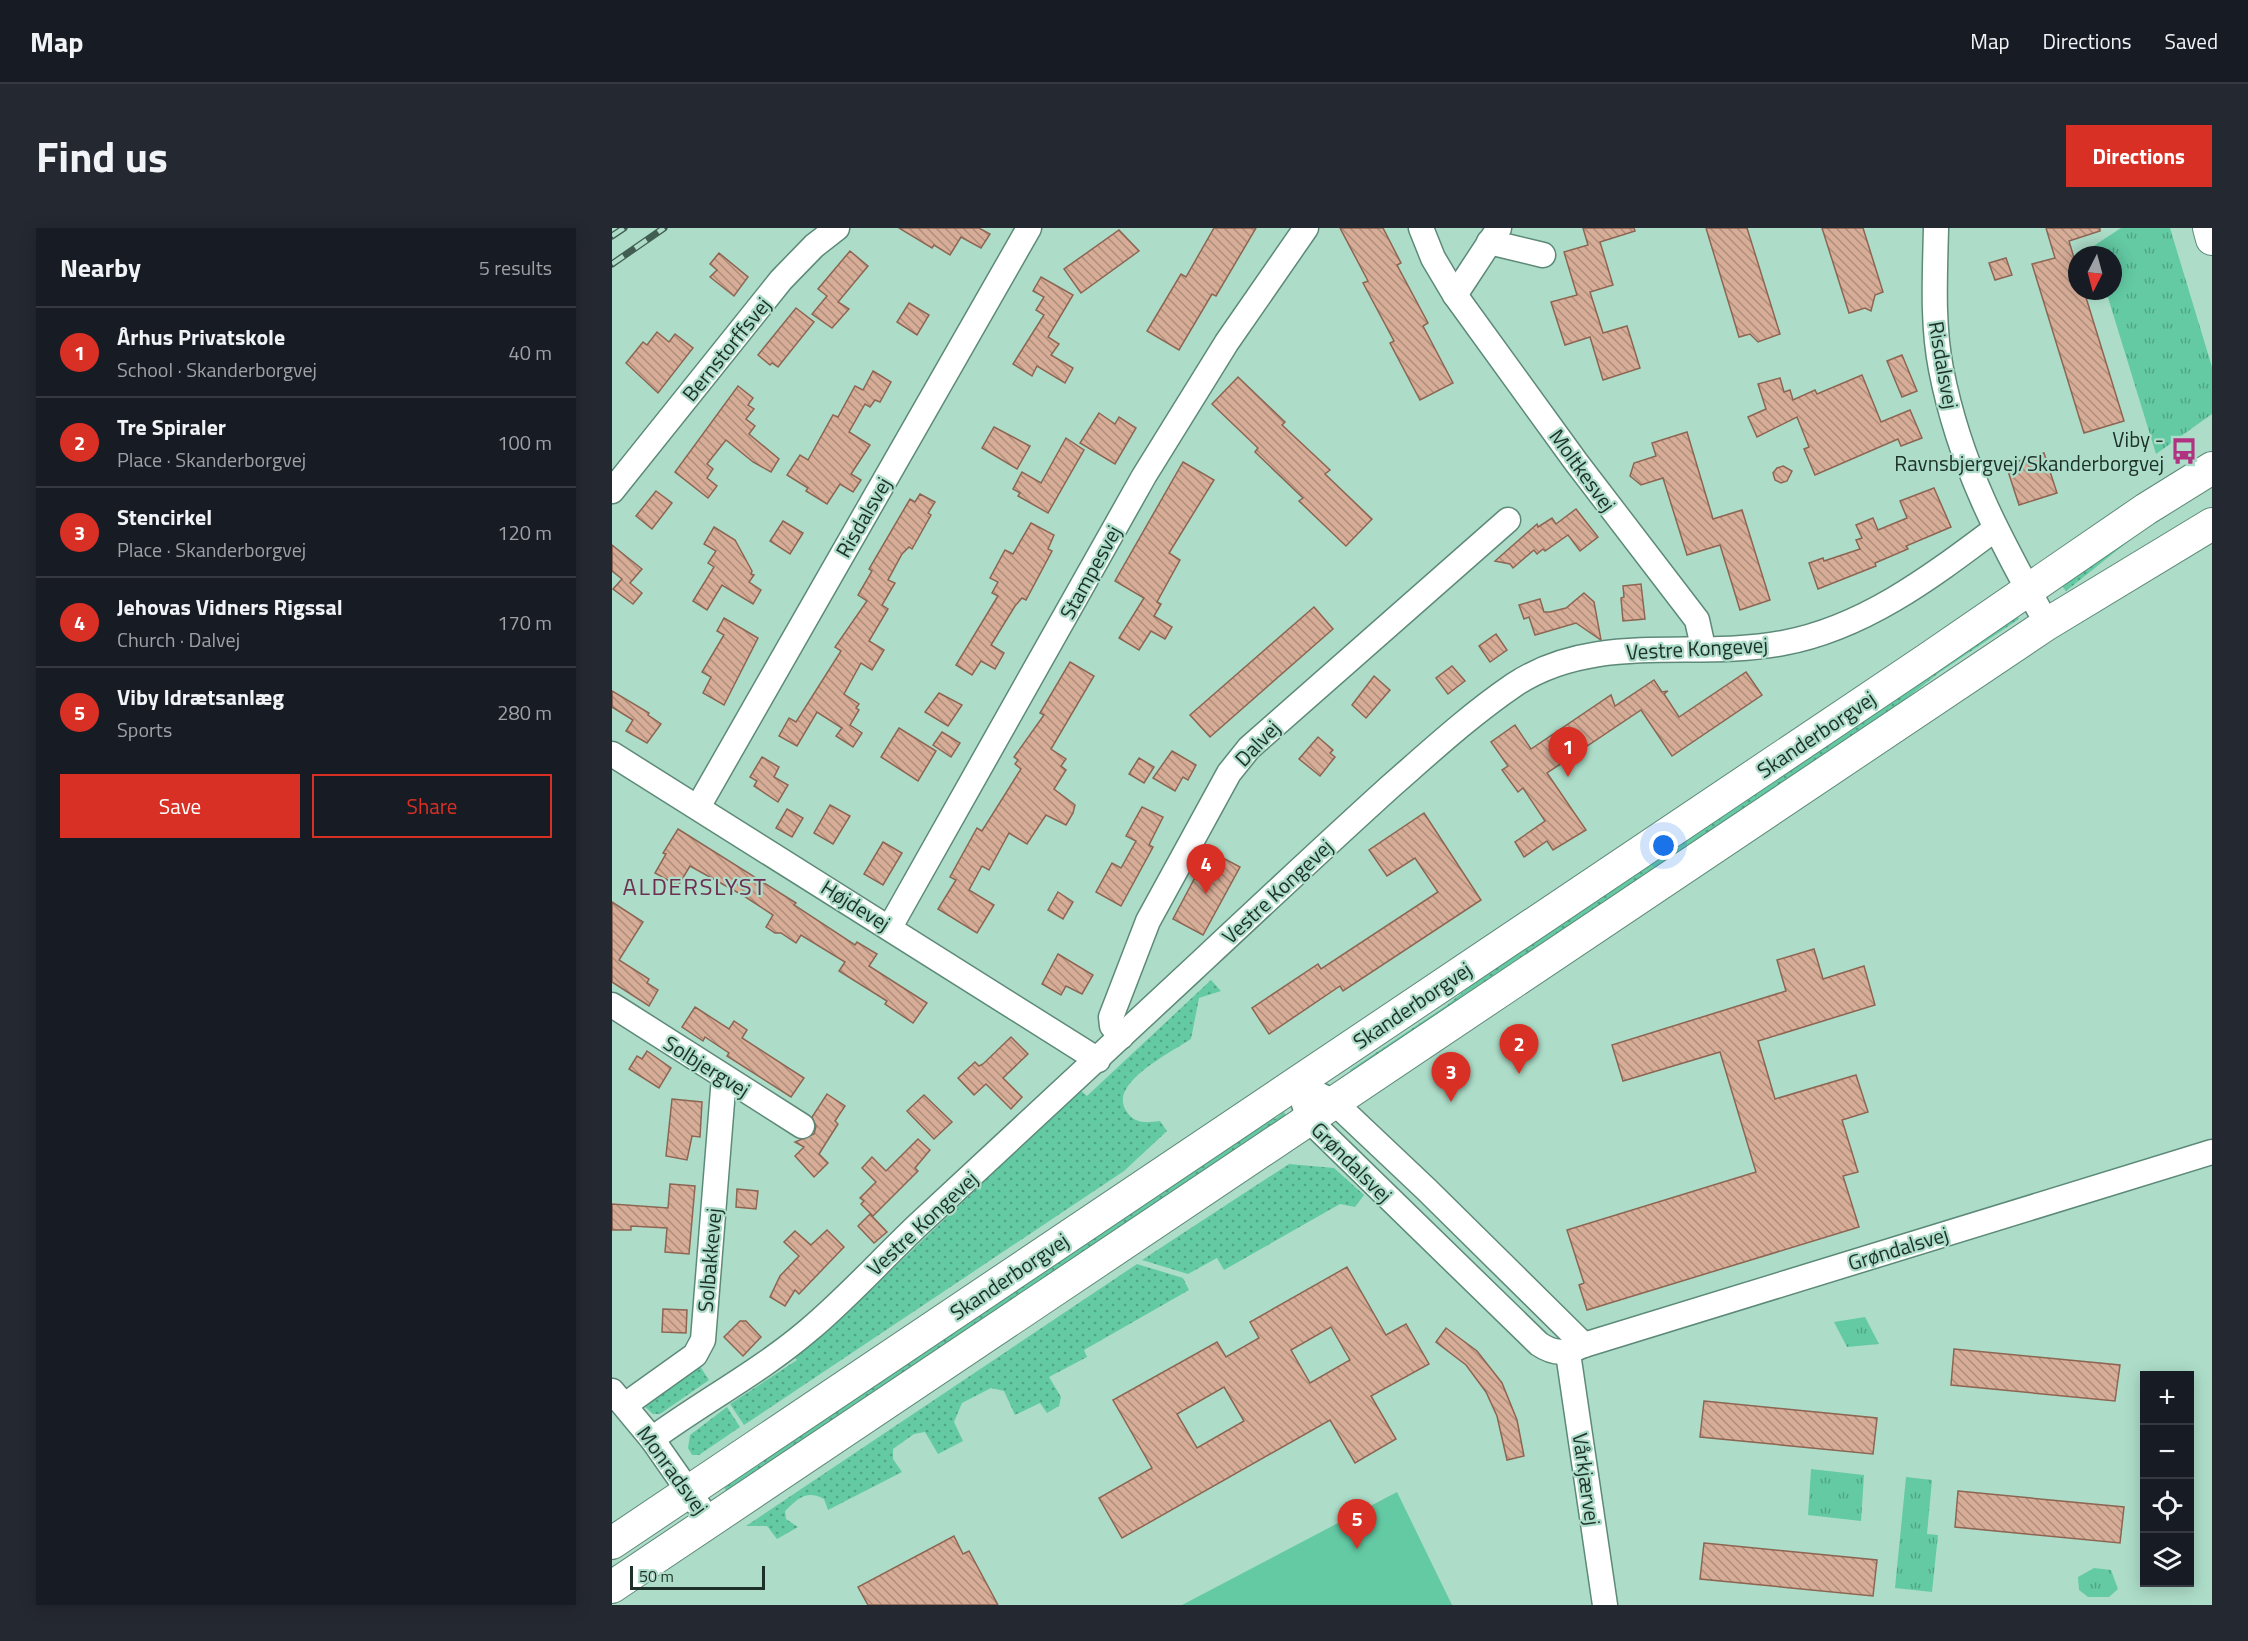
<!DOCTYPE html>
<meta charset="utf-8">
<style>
:root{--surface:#171b24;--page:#242831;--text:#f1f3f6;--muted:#9ea1a6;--line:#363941;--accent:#d93025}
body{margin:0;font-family:"Titillium Web",sans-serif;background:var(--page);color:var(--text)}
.controls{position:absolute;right:18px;bottom:18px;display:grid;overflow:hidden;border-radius:0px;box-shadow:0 3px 15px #0003}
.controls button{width:54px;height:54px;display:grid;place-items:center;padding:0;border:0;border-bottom:2px solid var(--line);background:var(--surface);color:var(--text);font:30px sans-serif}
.compass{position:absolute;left:1456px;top:18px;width:54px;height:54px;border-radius:50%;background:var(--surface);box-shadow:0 3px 15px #0003;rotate:186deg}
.scale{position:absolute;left:18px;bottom:15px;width:135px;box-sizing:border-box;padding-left:6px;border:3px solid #1d3029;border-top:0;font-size:16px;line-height:21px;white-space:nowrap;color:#1d3029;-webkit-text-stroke:4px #adddc9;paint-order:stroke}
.you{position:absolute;left:1052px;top:618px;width:21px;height:21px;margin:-15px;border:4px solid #fff;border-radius:50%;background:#1a73e8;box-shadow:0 0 0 9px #1a73e833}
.badge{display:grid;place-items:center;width:39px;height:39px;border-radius:50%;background:var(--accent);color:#fff;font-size:20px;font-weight:700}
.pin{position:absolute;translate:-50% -50px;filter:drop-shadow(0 2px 3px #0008)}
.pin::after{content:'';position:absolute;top:32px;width:21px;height:18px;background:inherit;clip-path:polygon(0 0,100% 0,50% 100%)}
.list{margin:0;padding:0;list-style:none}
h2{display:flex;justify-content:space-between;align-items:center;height:78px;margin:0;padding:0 24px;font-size:26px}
h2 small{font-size:20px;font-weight:400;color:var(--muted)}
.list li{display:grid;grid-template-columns:39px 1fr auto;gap:18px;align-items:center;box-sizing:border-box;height:90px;padding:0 24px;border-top:2px solid var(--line)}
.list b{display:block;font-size:22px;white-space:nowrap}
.list p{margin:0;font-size:20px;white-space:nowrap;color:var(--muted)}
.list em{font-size:20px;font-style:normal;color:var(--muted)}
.actions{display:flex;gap:12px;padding:18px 24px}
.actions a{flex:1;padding:14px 0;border:2px solid var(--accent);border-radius:0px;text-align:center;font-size:21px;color:var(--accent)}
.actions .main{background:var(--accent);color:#fff}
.icon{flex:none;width:33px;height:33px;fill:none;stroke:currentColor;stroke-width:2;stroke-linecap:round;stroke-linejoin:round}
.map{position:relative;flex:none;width:1600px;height:1377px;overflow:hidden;border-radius:0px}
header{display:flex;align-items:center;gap:36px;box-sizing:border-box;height:84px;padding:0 30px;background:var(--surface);border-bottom:2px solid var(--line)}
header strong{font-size:28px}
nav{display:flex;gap:33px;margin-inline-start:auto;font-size:21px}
.intro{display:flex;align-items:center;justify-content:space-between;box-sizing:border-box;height:144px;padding:0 36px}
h1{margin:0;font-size:42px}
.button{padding:15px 27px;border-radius:0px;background:var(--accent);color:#fff;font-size:21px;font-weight:700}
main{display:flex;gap:36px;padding:0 36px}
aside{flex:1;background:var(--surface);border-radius:0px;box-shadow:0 3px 15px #0003}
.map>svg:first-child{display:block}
.grass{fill:url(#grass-dots)}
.park{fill:url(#park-tufts)}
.pitch{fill:#63caa4}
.building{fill:url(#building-back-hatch);stroke:#8c6653;stroke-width:1.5;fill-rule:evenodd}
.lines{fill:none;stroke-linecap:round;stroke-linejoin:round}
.minor-casing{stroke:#5d8a78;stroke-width:27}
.major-casing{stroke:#5d8a78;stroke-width:34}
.minor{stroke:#fff;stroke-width:24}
.major{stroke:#fff;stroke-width:32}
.rail-casing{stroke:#425d52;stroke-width:7}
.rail{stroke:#adddc9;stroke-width:4.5;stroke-dasharray:14;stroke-linecap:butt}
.labels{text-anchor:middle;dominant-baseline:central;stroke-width:4.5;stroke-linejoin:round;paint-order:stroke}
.street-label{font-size:21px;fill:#1d3029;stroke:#adddc9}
.poi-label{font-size:21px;fill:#1d3029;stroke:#adddc9;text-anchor:end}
.quarter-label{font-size:24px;letter-spacing:1.5px;fill:#6d2e52;stroke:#adddc9}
</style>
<header>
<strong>Map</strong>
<nav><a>Map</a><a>Directions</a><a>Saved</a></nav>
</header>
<div class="intro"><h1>Find us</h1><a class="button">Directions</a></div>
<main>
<aside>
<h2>Nearby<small>5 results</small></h2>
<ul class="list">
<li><span class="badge">1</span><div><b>Århus Privatskole</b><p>School · Skanderborgvej</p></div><em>40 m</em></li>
<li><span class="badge">2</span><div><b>Tre Spiraler</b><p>Place · Skanderborgvej</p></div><em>100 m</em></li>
<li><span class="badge">3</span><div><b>Stencirkel</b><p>Place · Skanderborgvej</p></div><em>120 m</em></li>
<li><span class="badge">4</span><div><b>Jehovas Vidners Rigssal</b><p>Church · Dalvej</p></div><em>170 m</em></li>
<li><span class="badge">5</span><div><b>Viby Idrætsanlæg</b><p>Sports</p></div><em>280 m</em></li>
</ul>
<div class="actions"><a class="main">Save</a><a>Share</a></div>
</aside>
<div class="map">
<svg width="1600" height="1377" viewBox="0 0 1600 1377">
<defs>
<pattern id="grass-dots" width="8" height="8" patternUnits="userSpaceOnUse" patternTransform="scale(1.5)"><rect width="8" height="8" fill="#63caa4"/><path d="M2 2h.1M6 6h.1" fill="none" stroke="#51a486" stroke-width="1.8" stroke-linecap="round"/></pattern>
<pattern id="park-tufts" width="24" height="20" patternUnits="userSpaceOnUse" patternTransform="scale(1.5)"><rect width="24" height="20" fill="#63caa4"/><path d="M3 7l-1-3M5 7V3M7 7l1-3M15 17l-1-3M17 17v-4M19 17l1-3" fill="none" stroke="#51a486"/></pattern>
<pattern id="building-back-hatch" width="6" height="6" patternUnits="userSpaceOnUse" patternTransform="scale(1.5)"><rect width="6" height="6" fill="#d7ad98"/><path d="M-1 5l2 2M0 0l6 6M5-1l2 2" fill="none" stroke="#ae8d7c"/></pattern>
</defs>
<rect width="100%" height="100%" fill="#adddc9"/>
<g class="grass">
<path d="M1600 252V259L1523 308 1454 363 1448 356Z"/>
<path d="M1404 385 1407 391 1328 444 1235 517 742 848 738 842 835 777 900 724Z"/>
<path d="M599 752 609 763 587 770 579 811C560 824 494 856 515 884 523 896 534 895 548 893L555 903 512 943 132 1197 118 1176 185 1132 182 1128 229 1090 468 862 475 868Z"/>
<path d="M672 884 675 889 117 1267 109 1255 658 886 663 891Z"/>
<path d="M677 936 722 940 752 967 743 979 728 976 612 1042 605 1030 576 1046 530 1032Z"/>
<path d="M525 1036 571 1050 577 1062 472 1122 475 1129 437 1149 449 1169 447 1178 435 1185 428 1175 403 1187 392 1163 379 1160 350 1175 342 1194 351 1213 326 1226 313 1204 302 1206 281 1221V1231L290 1244 216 1282 212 1271C195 1261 185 1271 173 1283L174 1291 186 1299 165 1311 155 1298H134Z"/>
<path d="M87 1137 97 1152 48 1186H41L31 1177Z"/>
<path d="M115 1179 128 1199 87 1227H80L76 1220 78 1207Z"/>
</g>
<g class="park">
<path d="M1509 0H1558L1600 139V186L1544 226 1494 63H1501V27H1483L1480 19Z"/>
<path d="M1253 1089 1267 1116 1235 1119 1222 1094Z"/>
<path d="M1199 1241 1252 1247 1249 1293 1196 1287Z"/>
<path d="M1294 1249 1320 1252 1315 1306 1326 1307 1320 1364 1283 1360Z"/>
<path d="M1482 1340 1499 1342 1506 1361 1497 1369H1476L1467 1362 1466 1349Z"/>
</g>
<path class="pitch" d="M785 1264 840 1377H570Z"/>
<g class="building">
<path d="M287 0H367L378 6 369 20 349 9 338 27 322 17 320 20Z"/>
<path d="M602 0H644L604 68 600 66 567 122 535 103 569 46 574 49Z"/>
<path d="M728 0H771L789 35 785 37 816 95 811 98 841 155 808 172 778 115 782 113 751 55 756 53Z"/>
<path d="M971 0H1022L1023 3 988 14 1001 57 978 64 991 105 1015 98 1028 140 991 152 978 109 953 117 939 74 965 67 952 24 976 17Z"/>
<path d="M1094 0H1135L1168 106 1146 114 1138 106 1127 109Z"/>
<path d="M1210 0H1251L1271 64 1263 67 1259 83 1253 80 1237 85Z"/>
<path d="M1434 0H1488V3L1457 13 1465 40V63H1472L1512 193 1472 205 1420 36 1443 30Z"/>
<path d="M507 2 527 23 469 65 452 41Z"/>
<path d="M238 23 256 38 226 74 237 81 220 100 200 86 215 68 206 61Z"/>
<path d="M107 25 136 49 122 68 98 49 105 42 98 36Z"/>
<path d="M1394 30 1400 47 1383 52 1377 35Z"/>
<path d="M429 49 461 67 436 109 447 116 439 127 461 140 453 155 425 138 420 148 401 136 432 87 424 82 432 69 421 63Z"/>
<path d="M297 75 317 87 305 107 285 94Z"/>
<path d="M184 80 202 94 166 139 160 135 158 137 146 127Z"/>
<path d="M45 104 57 114 63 106 81 120 46 165 14 135 31 114 35 117Z"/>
<path d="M1290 127 1305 163 1290 169 1275 133Z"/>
<path d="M261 143 279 154 268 174 263 172 258 179 253 176 237 204 258 217 239 246 249 252 241 264 228 256 215 276 194 263 196 260 175 247 188 227 196 232 221 187 226 189 243 158 251 162Z"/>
<path d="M1250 147 1269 194 1298 182 1310 210 1289 218 1286 211 1203 247 1192 221 1197 219 1185 189 1145 209 1136 189 1154 181 1146 156 1168 150 1172 164 1178 162 1181 172 1203 162 1205 166Z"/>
<path d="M626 149 673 194 670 197 718 242 713 246 760 291 734 318 687 273 691 270 643 224 646 220 600 176Z"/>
<path d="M126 158 141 170 136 177 142 181 134 191 143 198 137 206 167 231 159 244 141 234 114 212 95 236 101 241 95 250 105 258 96 270 63 244Z"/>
<path d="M487 185 503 196 507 189 524 200 503 236 468 215Z"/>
<path d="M382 199 418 218 405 241 370 220Z"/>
<path d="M1075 204 1101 291 1130 282 1158 372 1128 382 1108 317 1075 327 1051 250 1029 257 1018 248 1022 235 1044 228 1040 215Z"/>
<path d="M454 210 472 222 436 285 406 268 408 265 401 261 410 244 429 255Z"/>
<path d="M1432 225 1445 265 1407 277 1394 237Z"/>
<path d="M571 234 602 252 557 325 568 332 545 374 549 376 542 388 560 399 553 411 539 403 527 422 507 410 532 370 503 353Z"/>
<path d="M1171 238 1180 243 1175 253 1169 255 1163 252 1161 245 1165 240Z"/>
<path d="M1322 260 1339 299 1294 318 1296 321 1263 335 1264 338 1206 361 1197 335 1211 330 1212 333 1248 321 1244 312 1250 310 1244 297 1261 290 1266 302 1295 290 1288 273Z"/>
<path d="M44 263 60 275 40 301 24 288Z"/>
<path d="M308 266 323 274 316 285 319 287 300 321 297 319 290 326 276 352 283 355 270 377 276 381 257 413 272 422 260 442 249 435 232 466 247 476 244 480 247 482 238 497 250 505 241 519 224 508 230 500 205 484 185 518 167 508 177 490 184 494 229 423 223 419 255 373 246 367 260 343 257 341 298 271 303 274Z"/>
<path d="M964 281 986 309 968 323 956 307 933 323 931 321 925 326 922 322 901 340 898 336 883 333 925 296 926 299 940 290 944 296Z"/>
<path d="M171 293 191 305 178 326 158 313Z"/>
<path d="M419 295 442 307 436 321 440 323 414 372 410 370 403 378 379 417 392 425 383 441 369 433 360 447 344 437 386 368 380 365 386 354 378 350 393 322 401 326Z"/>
<path d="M102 299 123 312 140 343 139 346 142 347 137 354 149 362 141 376 110 357 95 382 81 373 102 339 96 335 104 323 92 316Z"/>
<path d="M0 317 30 341 18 355 30 365 21 376 1 361 10 351 0 343Z"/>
<path d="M1029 356 1033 391 1011 393 1009 370 1012 369 1011 358Z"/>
<path d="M972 365 982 374 989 412 964 395 923 407 917 389 912 391 907 377 928 371 932 384H938L954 380Z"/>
<path d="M702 379 721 401 598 509 578 487Z"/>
<path d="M112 390 146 410 112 477 91 465 99 449 90 444 112 407 105 403Z"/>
<path d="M884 406 895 422 878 434 867 418Z"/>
<path d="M458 434 482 448 439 521 454 531 449 538 454 542 442 561 463 577 461 585 454 597 434 587 415 616 397 605 377 642 370 638 357 662 382 677 365 705 326 681 344 652 338 649 365 600 370 603 409 541 403 536 406 532 402 529 432 487 428 485Z"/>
<path d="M840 438 853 453 836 466 824 450Z"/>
<path d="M1134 444 1150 467 1060 528 1029 482 935 545 974 602 941 622 935 613 912 629 903 614 933 593 911 560 906 564 890 542 896 538 879 514 903 497 919 521 999 467 1003 478 1042 452 1050 464 1056 463 1052 466 1067 489Z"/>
<path d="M762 448 778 462 754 490 740 477Z"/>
<path d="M0 463 37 485 36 487 49 496 35 515 14 503 21 492 0 479Z"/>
<path d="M327 465 350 477 336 498 313 484Z"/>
<path d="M287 500 324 523 306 553 269 529Z"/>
<path d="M330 504 348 515 339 529 321 517Z"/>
<path d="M706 509 721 522 718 525 723 529 708 548 687 531Z"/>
<path d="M560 523 584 537 576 552 571 549 563 563 541 550Z"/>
<path d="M150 529 167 539 162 549 176 557 166 574 142 558 145 553 138 549Z"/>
<path d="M527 530 542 539 532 555 517 546Z"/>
<path d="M218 577 238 588 221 616 202 605Z"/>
<path d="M530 579 551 589 537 617 541 619 509 678 484 664 500 635 509 640 524 613 514 608Z"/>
<path d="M175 581 191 590 180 609 164 600Z"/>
<path d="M812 585 869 672 731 763 728 758 657 806 640 780 706 736 709 741 826 664 803 630 775 648 757 622Z"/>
<path d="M66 601 184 675 182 677 243 717 245 714 265 726 257 738 315 775 301 795 273 776 275 773 227 743 233 734 189 707 184 715 169 705H163L154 699 161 687 132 668 78 638 66 658 43 645 54 626 51 625Z"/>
<path d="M271 614 290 625 271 657 252 646Z"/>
<path d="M600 624 628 639 591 707 561 691 588 640 591 642Z"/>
<path d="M446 664 461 674 451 691 436 682Z"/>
<path d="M0 674 31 694 7 732 37 751 35 755 46 762 37 778 0 754Z"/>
<path d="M1202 721 1211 751 1252 738 1263 777 1146 813 1163 871 1244 847 1256 884 1230 892 1246 944 1231 948 1247 999 975 1082 967 1057 972 1055 955 1002 1144 944 1108 824 1011 853 1000 817 1174 763 1165 732Z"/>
<path d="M446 726 481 747 470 766 454 758 449 767 430 756Z"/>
<path d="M83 779 117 801 122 793 135 802 130 810 192 850 179 869 115 828 117 825 93 809 91 813 70 799Z"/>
<path d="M399 809 416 826 391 850 410 869 399 881 374 856 362 867 346 850 363 834 367 838 371 836Z"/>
<path d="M35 823 59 840 47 860 17 841 25 828 30 831Z"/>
<path d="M215 866 233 878 223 893 226 896 207 926 216 935 202 949 183 928 192 919 183 914 202 906 204 898 200 889Z"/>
<path d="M312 867 340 894 322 911 295 883Z"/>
<path d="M60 871 90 874 88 909 80 908 75 932 54 928Z"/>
<path d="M306 911 318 922 303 940 306 943 261 988 249 976 252 973 248 970 264 954 250 940 260 929 274 943Z"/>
<path d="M58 956 83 958 77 1026 53 1024 55 1000 19 998V1002H0V976L56 980Z"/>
<path d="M125 961 146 963 144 981 124 979Z"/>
<path d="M258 986 275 1004 262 1015 246 998Z"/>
<path d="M215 1002 232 1019 187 1066 183 1062 173 1078 158 1069 168 1048 187 1028 172 1014 183 1003 199 1017Z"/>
<path d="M735 1039 774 1107 794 1096 817 1136 759 1168 784 1211 743 1235 718 1192 510 1310 487 1270 540 1240 501 1172 605 1114 614 1129 647 1110 638 1094ZM719 1099 738 1132 698 1155 679 1122ZM612 1159 632 1193 585 1220 565 1186Z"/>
<path d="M51 1081 75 1082 74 1105 50 1104Z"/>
<path d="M128 1093H134L149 1109 131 1128 112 1109Z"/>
<path d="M834 1100 865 1123 890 1155 905 1192 912 1228 895 1232 885 1188 874 1164 854 1137 824 1114Z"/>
<path d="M1342 1121 1508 1137 1503 1173 1339 1157Z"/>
<path d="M1092 1173 1265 1190 1261 1226 1088 1209Z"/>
<path d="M1346 1263 1512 1279 1508 1315 1343 1299Z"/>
<path d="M342 1308 351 1326 357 1323 386 1377H256L246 1359Z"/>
<path d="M1092 1315 1265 1332 1261 1368 1088 1351Z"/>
</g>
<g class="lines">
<defs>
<g id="minor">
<path d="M809 0 821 30 843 67 964 234 1085 392 1091 419"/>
<path d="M1324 0C1323 47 1320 95 1329 141 1348 239 1388 311 1435 396"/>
<path d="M877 14 931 27"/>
<path d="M843 67 887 0"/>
<path d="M0 263 169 52 202 18 225 0"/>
<path d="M0 526 486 832"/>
<path d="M86 579 417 0"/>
<path d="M278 699 532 248 615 114 694 0"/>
<path d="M0 777 190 898"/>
<path d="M509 809 500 798 499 789 536 693 617 545 637 520 896 292"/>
<path d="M685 854 697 892 927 1116C943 1127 955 1125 972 1117L1600 924"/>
<path d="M708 867 723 875 814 961 972 1117"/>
<path d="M956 1125 993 1377"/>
<path d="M0 1163 40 1211 98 1294"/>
<path d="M13 1177 83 1127 91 1112 112 849"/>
<path d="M40 1211C92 1173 149 1143 198 1101 236 1069 270 1031 307 996 400 909 495 822 589 734 652 675 715 616 779 558 819 523 858 487 902 457 983 403 1082 432 1171 415 1252 400 1319 349 1383 301"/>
</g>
<g id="major">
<path d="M1597 0 1600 11"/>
<path d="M0 1315 1317 430 1534 281 1600 240"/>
<path d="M0 1359 1435 396 1600 296"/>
</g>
</defs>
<use href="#minor" class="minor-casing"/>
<use href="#major" class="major-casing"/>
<use href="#minor" class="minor"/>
<use href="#major" class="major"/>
<defs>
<g id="rail">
<path d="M0 8 12 0"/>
<path d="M0 36 52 0"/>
</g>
</defs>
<use href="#rail" class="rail-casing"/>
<use href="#rail" class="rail"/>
</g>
<defs>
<symbol id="bus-bare" viewBox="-9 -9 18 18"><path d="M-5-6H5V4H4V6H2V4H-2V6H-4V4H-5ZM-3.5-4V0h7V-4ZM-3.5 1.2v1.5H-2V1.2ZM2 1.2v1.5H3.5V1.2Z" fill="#b13280" stroke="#adddc9" stroke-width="2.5" paint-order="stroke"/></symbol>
</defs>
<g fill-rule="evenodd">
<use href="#bus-bare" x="1553" y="204" width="38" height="38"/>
</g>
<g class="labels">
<g class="street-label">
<text transform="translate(114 121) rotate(-51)">Bernstorffsvej</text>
<text transform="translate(1332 137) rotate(80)">Risdalsvej</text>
<text transform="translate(971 242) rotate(54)">Moltkesvej</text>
<text transform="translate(251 289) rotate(-60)">Risdalsvej</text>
<text transform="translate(478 344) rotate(-61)">Stampesvej</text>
<text transform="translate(1085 420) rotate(-3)">Vestre Kongevej</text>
<text transform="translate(1204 506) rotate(-34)">Skanderborgvej</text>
<text transform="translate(645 515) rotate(-46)">Dalvej</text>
<text transform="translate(665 663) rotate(-43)">Vestre Kongevej</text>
<text transform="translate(244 677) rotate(32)">Højdevej</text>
<text transform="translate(800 777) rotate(-34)">Skanderborgvej</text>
<text transform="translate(95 838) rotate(32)">Solbjergvej</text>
<text transform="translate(740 934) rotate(45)">Grøndalsvej</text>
<text transform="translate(310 995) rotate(-43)">Vestre Kongevej</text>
<text transform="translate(1286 1020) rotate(-17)">Grøndalsvej</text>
<text transform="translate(97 1032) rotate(-85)">Solbakkevej</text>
<text transform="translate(397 1048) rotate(-34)">Skanderborgvej</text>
<text transform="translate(61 1242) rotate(54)">Monradsvej</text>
<text transform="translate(975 1251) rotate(82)">Vårkjærvej</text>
</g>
<g class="poi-label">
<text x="1552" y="211">Viby -<tspan x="1552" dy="24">Ravnsbjergvej/Skanderborgvej</tspan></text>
</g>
<g class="quarter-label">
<text x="83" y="658">ALDERSLYST</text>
</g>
</g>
</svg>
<div class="controls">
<button>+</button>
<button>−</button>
<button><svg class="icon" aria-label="locate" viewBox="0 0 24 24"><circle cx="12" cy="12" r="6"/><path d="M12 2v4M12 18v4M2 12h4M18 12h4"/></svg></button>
<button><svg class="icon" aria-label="layers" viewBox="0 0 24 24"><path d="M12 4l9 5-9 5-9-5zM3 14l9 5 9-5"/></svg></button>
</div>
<svg class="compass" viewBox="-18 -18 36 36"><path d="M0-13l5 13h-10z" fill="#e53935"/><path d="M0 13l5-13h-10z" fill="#9ea1a6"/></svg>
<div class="scale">50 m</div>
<div class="you"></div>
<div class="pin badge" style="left:956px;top:549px">1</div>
<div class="pin badge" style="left:907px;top:846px">2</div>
<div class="pin badge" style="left:839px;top:874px">3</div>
<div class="pin badge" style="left:594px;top:666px">4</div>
<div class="pin badge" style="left:745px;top:1321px">5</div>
</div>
</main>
